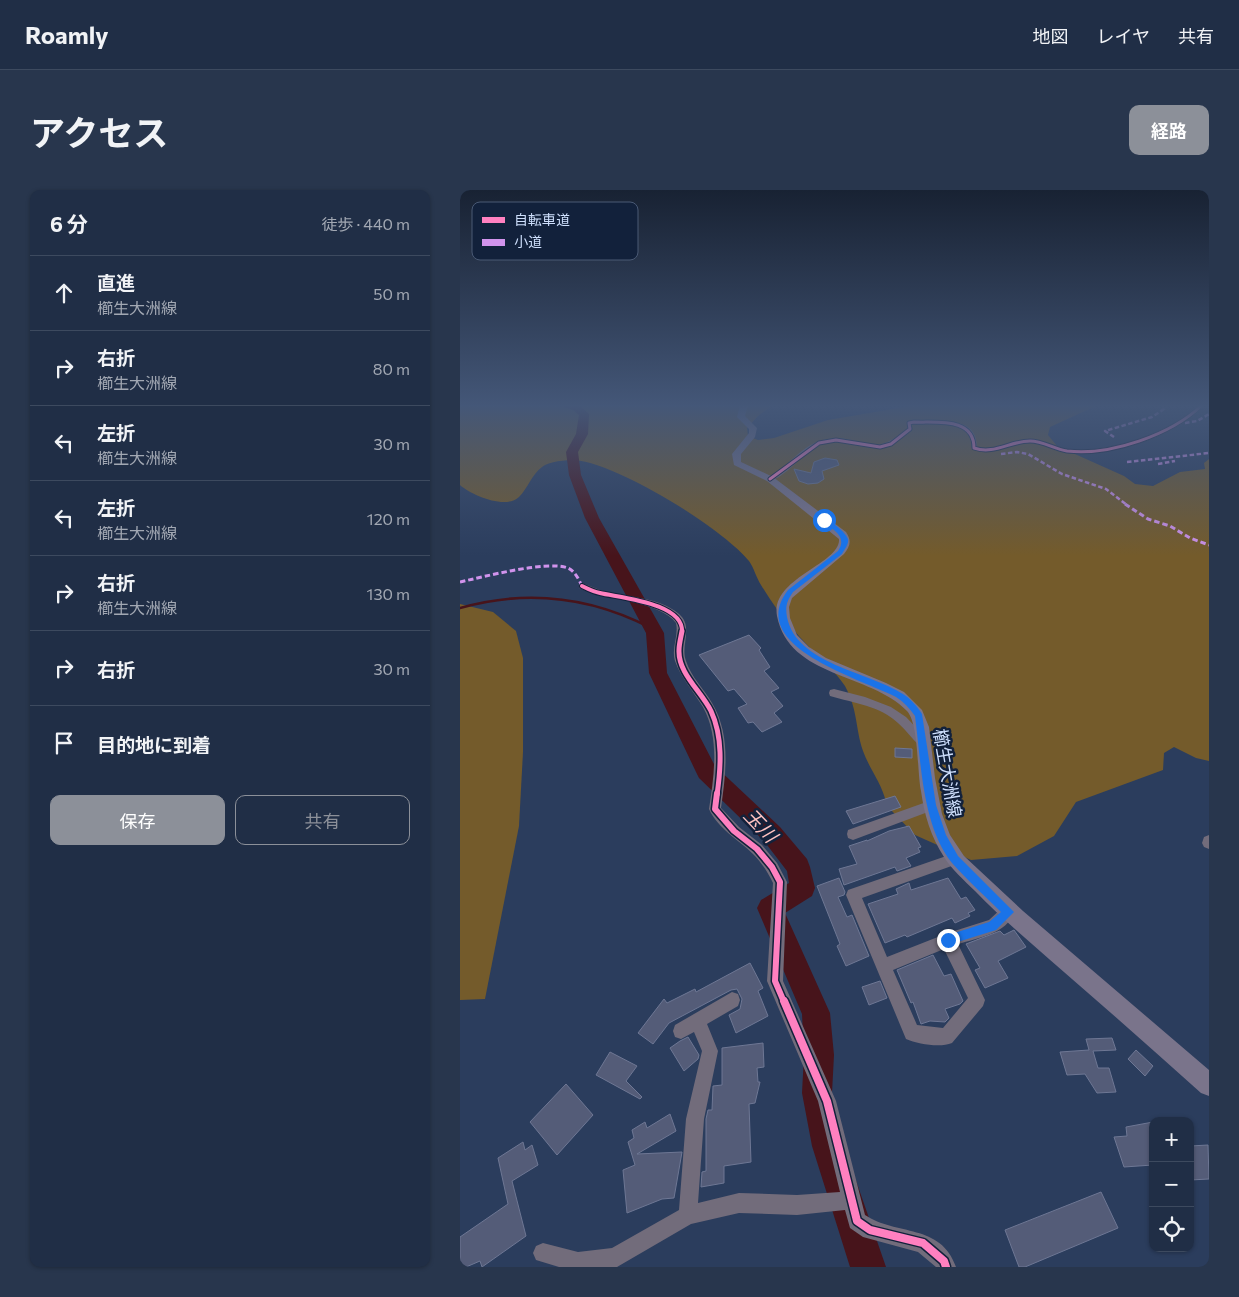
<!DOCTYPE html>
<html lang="ja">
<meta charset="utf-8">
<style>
:root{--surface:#202e46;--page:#28364d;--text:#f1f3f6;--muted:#a2a8b3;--line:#3d4a5f;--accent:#8c9099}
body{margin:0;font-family:Commissioner,"Noto Sans JP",sans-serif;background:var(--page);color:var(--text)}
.controls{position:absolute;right:15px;bottom:15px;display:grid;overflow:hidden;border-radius:10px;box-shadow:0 1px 4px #0004}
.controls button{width:45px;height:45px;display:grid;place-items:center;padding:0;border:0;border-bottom:1px solid var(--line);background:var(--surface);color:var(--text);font:25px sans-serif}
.stop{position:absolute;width:15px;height:15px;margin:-11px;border:4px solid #1a73e8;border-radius:50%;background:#fff}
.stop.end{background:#1a73e8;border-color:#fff;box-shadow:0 1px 5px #0008}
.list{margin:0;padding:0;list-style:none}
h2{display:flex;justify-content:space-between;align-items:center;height:65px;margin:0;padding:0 20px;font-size:21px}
h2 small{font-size:16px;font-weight:400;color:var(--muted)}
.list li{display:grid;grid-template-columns:32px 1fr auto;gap:15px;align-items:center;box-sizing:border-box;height:75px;padding:0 20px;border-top:1px solid var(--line)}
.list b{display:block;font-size:19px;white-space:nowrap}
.list p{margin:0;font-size:16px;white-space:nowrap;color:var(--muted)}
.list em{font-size:16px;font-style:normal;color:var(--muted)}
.actions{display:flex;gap:10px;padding:15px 20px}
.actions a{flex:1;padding:11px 0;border:1px solid var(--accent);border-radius:10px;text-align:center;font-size:18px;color:var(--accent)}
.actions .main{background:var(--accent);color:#fff}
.icon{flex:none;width:28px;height:28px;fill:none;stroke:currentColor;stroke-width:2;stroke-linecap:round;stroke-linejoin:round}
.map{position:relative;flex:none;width:749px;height:1077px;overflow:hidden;border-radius:10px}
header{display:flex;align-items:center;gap:30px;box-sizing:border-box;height:70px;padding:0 25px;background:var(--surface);border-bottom:1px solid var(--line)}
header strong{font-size:24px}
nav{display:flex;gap:28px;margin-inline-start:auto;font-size:18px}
.intro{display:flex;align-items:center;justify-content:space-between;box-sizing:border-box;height:120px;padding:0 30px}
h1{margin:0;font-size:35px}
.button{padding:12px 22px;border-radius:10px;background:var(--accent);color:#fff;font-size:18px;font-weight:700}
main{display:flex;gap:30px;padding:0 30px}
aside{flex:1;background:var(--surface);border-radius:10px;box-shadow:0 1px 4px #0004}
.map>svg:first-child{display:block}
.forest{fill:#745b2b}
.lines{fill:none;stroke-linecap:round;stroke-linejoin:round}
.stream{stroke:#47141b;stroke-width:2.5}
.river{fill:#47141b;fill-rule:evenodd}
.building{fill:#545c78;stroke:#6e7794}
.minor{fill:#726c7b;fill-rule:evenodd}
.major{fill:#7a748b;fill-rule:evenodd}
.quiet-far1{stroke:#d193ec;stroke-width:2.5;stroke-dasharray:4.5 2.5;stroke-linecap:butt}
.quiet{stroke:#d193ec;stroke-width:3;stroke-dasharray:5.5 3;stroke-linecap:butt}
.cycleway-far4-casing{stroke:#12213b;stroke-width:5}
.cycleway-far3-casing{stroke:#12213b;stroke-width:6}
.cycleway-far2-casing{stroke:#12213b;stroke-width:8}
.cycleway-far1-casing{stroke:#12213b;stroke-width:9}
.cycleway-casing{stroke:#12213b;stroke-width:11}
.cycleway-far4{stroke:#ff80c0;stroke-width:3}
.cycleway-far3{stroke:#ff80c0;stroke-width:4}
.cycleway-far2{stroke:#ff80c0;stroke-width:5}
.cycleway-far1{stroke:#ff80c0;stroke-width:6}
.cycleway{stroke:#ff80c0;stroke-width:8}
.route{fill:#1a73e8}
.labels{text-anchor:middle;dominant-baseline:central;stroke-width:5;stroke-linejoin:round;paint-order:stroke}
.street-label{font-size:18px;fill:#cedffc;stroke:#12213b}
.water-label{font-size:19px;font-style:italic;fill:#ffc2c0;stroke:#12213b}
.key{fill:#12213b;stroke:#4a5a75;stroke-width:1}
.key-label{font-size:14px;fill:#cedffc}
</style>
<header>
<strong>Roamly</strong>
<nav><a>地図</a><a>レイヤ</a><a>共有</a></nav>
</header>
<div class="intro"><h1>アクセス</h1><a class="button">経路</a></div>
<main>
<aside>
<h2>6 分<small>徒歩 · 440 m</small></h2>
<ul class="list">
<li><svg class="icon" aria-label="ahead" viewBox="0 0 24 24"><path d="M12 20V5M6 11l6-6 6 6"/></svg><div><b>直進</b><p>櫛生大洲線</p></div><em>50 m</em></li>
<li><svg class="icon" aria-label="right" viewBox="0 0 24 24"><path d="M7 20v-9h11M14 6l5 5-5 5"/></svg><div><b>右折</b><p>櫛生大洲線</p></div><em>80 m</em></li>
<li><svg class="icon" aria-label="left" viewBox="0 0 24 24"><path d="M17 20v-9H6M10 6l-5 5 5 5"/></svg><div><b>左折</b><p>櫛生大洲線</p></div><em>30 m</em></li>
<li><svg class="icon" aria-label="left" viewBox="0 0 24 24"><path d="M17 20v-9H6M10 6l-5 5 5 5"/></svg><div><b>左折</b><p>櫛生大洲線</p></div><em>120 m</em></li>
<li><svg class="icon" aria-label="right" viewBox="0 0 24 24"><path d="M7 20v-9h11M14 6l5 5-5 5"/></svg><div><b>右折</b><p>櫛生大洲線</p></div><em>130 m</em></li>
<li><svg class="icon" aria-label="right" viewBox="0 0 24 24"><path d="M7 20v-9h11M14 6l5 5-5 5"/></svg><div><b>右折</b></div><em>30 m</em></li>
<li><svg class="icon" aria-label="arrive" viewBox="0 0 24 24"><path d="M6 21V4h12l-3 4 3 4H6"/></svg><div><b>目的地に到着</b></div></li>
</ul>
<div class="actions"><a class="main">保存</a><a>共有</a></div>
</aside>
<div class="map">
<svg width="749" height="1077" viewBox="0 0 749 1077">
<rect width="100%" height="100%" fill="#2b3d5d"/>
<g class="forest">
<path d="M0 215H313L298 226 287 238 288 246 298 250 314 248 368 230 456 215H638L590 237 588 245 597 256 664 286 675 294 693 296 720 282 745 279 744 273 749 269V571L736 568 714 557 704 563 703 580 616 612 594 646 557 666 511 670 455 645 431 620 426 612C422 594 409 578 403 561 395 537 398 520 385 496 375 480 347 457 334 440 321 426 311 411 301 395 296 387 294 378 289 371 261 337 158 274 115 270 106 270 89 271 82 277 72 284 68 298 59 307 46 320 11 305 0 295Z"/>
<path d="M0 414 33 422 56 441 63 468V562L59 636 25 809 0 810Z"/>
</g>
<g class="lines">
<path class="stream" d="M0 418C67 399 129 406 191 438"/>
<path class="river" d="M96 215 120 216 129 224 128 244 118 262 121 285 139 328 204 443 207 483 255 576 320 637 347 669 350 677 355 698 352 706 325 723 370 823 374 865 372 903 384 956 426 1077H390L352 956 342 903 344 865 342 824 297 718 301 710 329 693 327 681 304 651 239 588 236 582 189 483 186 443 125 328 109 285 106 262 116 244 119 225 113 220Z"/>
</g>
<g class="building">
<path d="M365 268 377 270 379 275 362 281 364 289 358 293 348 294 339 291 334 279 351 283 354 272Z"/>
<path d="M289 445 301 458 299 460 310 477 304 481 319 498 311 502 323 516 314 523 322 532 302 542 293 532 288 533 278 518 287 514 274 499 268 501 239 465Z"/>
<path d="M435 558 452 559V568L435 567Z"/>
<path d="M435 606 441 617 393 634 386 621Z"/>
<path d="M449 636 461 657 458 658 460 662 446 668 451 676 437 681 435 677 384 695 379 679 397 674 389 656 407 650V651L429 641Z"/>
<path d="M379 688 385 702 384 705 378 707 387 727 392 725 409 766 386 776 377 756 380 754 357 696Z"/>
<path d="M488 688 501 709 506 707 515 720 508 723 510 726 495 733 492 728 447 747 445 745 425 753 408 714 438 704 436 699 449 693 451 700Z"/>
<path d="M554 740 566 757 538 771 548 788 525 798 515 780 520 778 506 754 540 741 544 745Z"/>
<path d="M473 765 484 786 491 784 503 811 500 814 485 819 489 828 485 832 470 831 461 834 453 812 451 813 437 780Z"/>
<path d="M290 773 303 798 298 801 308 826 276 843 269 825 280 819 282 809 277 799 271 800 209 833 193 854 178 843 204 809 207 813 235 799 236 802Z"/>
<path d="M420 791 427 808 409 815 402 797Z"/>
<path d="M228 847 239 865 238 869 224 881 210 858 220 851Z"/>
<path d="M652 848 656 860 633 861 638 878H649L656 902 637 903 625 884 607 885 600 862 629 860 626 849Z"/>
<path d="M303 853 304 877 297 878 298 892H300L295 913 289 914 291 972 264 976V993L241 997 242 982 246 981V929L248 920H252L253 896 262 895V858Z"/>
<path d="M676 860 693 876 685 886 668 869Z"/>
<path d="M150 862 177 876 166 891 182 907 180 909 136 885Z"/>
<path d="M106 894 133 925 97 965 70 932Z"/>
<path d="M210 924 216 941 177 964 222 962 214 1008 202 1009 167 1023 163 980 175 975 168 952 174 948 172 940 185 932 187 938Z"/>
<path d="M693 932V975L664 977 654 947 667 946 666 937Z"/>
<path d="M63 952 65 960 72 955 78 975 52 991 66 1046 22 1077 20 1071 6 1077H0V1047L48 1014 38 968Z"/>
<path d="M748 955 749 989 730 990V956Z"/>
<path d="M641 1002 658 1038 565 1077H559L545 1040Z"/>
</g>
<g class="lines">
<g class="minor">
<path d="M738 215H745C716 247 650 267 608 263 595 262 584 253 571 253 550 253 533 267 512 259 511 256 511 251 510 248 502 229 471 234 454 234H452V240C427 262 419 260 388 254 380 252 372 251 364 253 343 260 331 284 310 291L306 289C311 285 317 282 322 278 336 267 348 252 367 249 404 243 409 271 447 239V232C456 230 466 230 475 231 495 231 517 232 517 257 535 263 552 250 570 249 583 249 594 257 607 259 647 264 709 244 738 215Z"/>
<path d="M122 393C128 395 134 398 140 400 165 408 198 406 219 424 234 437 220 455 226 471 231 487 244 499 252 513 271 545 266 582 261 618L279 637 302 655 317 673 327 692 323 791 376 911 405 1025C436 1046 481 1033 496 1077H476L458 1062 403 1047 390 1038 385 1020 337 1025 279 1023 231 1034 157 1077H99L76 1070 73 1063 76 1056 83 1053 118 1062 152 1058 219 1020 226 929 242 861 234 842 221 849 215 847 213 841 215 835 272 802 278 804 280 810 278 816 247 834 258 861 244 929 238 1013 279 1003 337 1005 380 1002 358 911 307 791 313 693C308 682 301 672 293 664 278 649 258 639 249 619 254 586 260 548 243 517 234 502 221 488 215 471 211 458 219 446 216 433 202 412 144 409 119 398V394Z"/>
<path d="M374 499 405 507 431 517 446 527 468 550 470 553 468 556H460C452 549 446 540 438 533 420 516 394 513 370 506L369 503 370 500Z"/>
<path d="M472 610 476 611 478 615 476 619 393 650 388 648 387 644 388 640Z"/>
<path d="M749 645V659L744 657 742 653 744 647Z"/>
<path d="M495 663 500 665 502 669 500 673 402 708 427 767 488 743 529 730 543 717 548 715 553 717 555 722C546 744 518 748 498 754L525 810 523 816 492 853C480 858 458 854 446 849L386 705 388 700ZM484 759 508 808 483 838 457 835 433 780Z"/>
</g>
<path class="major" d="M280 215H288L285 226 297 238 295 247 281 264V272L313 287 386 342C392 351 390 356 384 364L332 408 329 417 330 428 337 445 349 457 366 468 426 493 444 502 462 520 469 537 475 588 482 624 490 645 504 666 563 721 749 880V906L741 903C691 858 640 813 589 769 564 747 538 725 515 701 504 690 492 680 484 667 471 647 464 624 461 601 457 582 459 534 447 521 411 483 329 488 317 426 310 388 381 374 379 349L307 291 274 275 272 264 289 243V239L277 227Z"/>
<g class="quiet-far1">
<path d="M725 233 737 231 749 224"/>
<path d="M654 247 645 241 692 227 704 219 703 215"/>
<path d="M541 264 557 262 568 264 602 284 646 299 667 315"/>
<path d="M667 272 749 263"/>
<path d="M698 274 715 271"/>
</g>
<g class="quiet">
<path d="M665 314 688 329 710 336 730 348 749 355"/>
<path d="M0 392C23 387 87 370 108 378 115 381 119 390 122 396"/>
</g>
<defs>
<path id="cycleway-far4" d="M310 289 359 253 376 250 420 257 431 254 450 239 449 233 454 232C477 233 514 227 514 258 534 265 550 251 570 251 583 251 594 259 607 261 650 266 711 245 742 215"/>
<path id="cycleway-far3" d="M122 396C128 399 134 402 140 403 161 408 224 413 222 442"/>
<path id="cycleway-far2" d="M222 441C221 447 219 454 219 460 218 483 241 501 251 521 263 547 261 577 257 605"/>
<path id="cycleway-far1" d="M257 603 255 619 274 641 297 659 312 677 320 692 315 791 324 812"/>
<path id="cycleway" d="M324 811 367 911 397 1031 410 1040 463 1053 484 1071 486 1077"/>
</defs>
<use href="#cycleway-far4" class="cycleway-far4-casing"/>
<use href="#cycleway-far3" class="cycleway-far3-casing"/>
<use href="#cycleway-far2" class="cycleway-far2-casing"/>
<use href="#cycleway-far1" class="cycleway-far1-casing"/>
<use href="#cycleway" class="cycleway-casing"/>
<use href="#cycleway-far4" class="cycleway-far4"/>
<use href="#cycleway-far3" class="cycleway-far3"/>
<use href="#cycleway-far2" class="cycleway-far2"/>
<use href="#cycleway-far1" class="cycleway-far1"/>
<use href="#cycleway" class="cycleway"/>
</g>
<linearGradient id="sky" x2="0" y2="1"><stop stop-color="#182233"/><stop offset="0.59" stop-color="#445778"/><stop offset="1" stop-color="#445778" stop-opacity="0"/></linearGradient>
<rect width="749" height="366" fill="url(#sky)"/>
<path class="route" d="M362 329C369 329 385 341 388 349 389 354 385 359 382 364L333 402C327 411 325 416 327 427 336 474 409 482 443 504 451 509 457 516 462 524L476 615 486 645 498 666 554 722 536 740 488 755 485 754 483 750 485 747 488 745 529 732 541 722C525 706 507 690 492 673 462 636 461 571 455 526 450 519 444 512 436 507 403 489 284 457 328 400L378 361C388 346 373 340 362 331Z"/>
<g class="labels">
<g class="street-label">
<text transform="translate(488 583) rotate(80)">櫛生大洲線</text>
</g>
<g class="water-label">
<text transform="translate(301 635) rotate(46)">玉川</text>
</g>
</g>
<rect x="12" y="12" width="166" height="58" rx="8" class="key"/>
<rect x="22" y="27" width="23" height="6" fill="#ff80c0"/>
<rect x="22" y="49" width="23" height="7" fill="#d193ec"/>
<g class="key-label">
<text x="54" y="35">自転車道</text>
<text x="54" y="57">小道</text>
</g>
</svg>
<div class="controls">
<button>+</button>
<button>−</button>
<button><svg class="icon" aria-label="locate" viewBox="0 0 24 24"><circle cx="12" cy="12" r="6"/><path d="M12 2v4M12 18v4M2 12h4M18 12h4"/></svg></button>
</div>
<div class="stop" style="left:364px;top:330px"></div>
<div class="stop end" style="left:488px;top:750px"></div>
</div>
</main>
